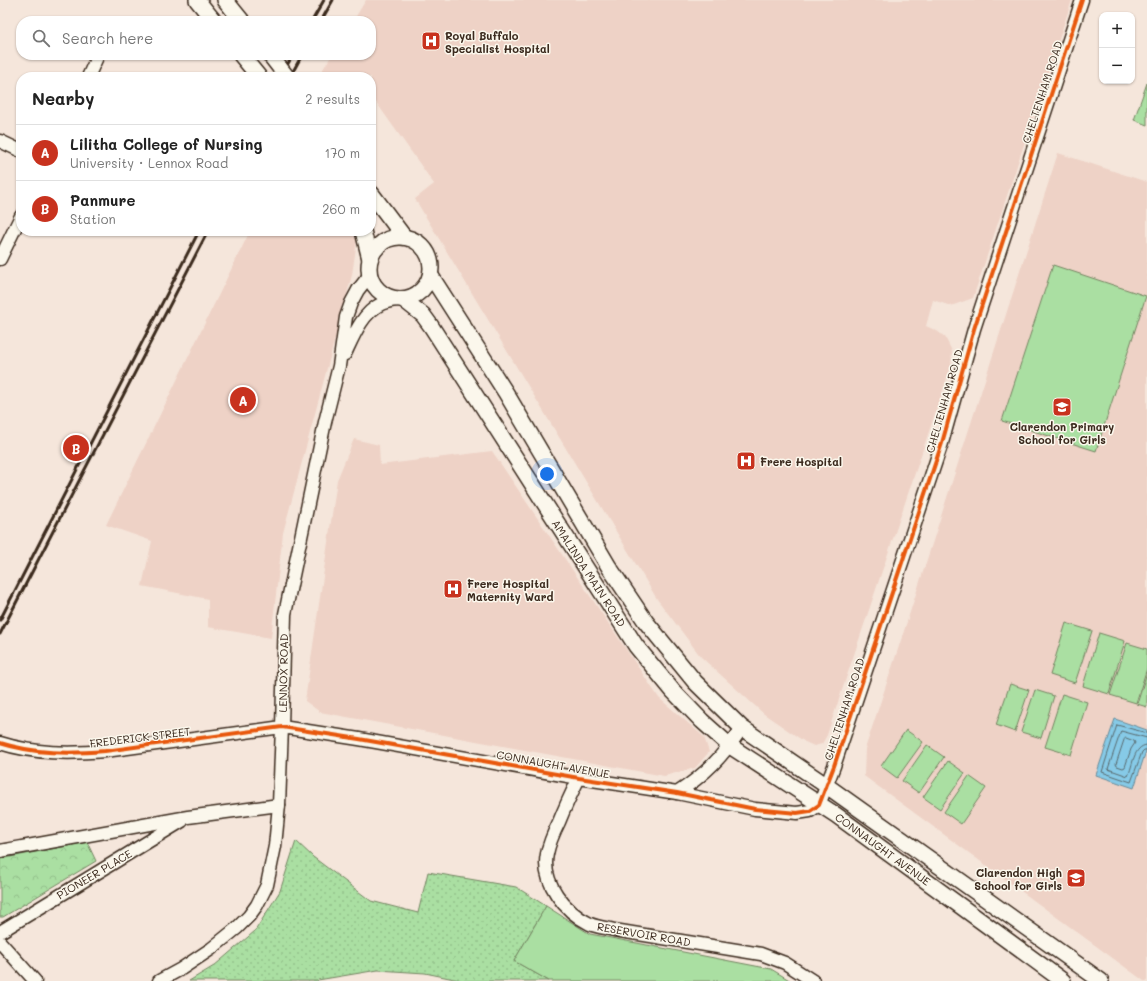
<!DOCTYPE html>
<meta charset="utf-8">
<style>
:root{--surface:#fff;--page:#f6f6f6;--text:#222;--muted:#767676;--line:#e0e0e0;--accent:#c8321e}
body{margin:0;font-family:Mali,sans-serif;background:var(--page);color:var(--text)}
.controls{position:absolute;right:12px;top:12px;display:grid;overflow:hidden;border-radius:8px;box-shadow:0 1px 3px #0004}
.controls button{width:36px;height:36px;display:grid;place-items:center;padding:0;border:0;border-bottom:1px solid var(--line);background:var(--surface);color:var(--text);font:20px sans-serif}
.you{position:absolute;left:547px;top:474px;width:14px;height:14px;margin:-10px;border:3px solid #fff;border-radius:50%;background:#1a73e8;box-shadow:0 0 0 6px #1a73e833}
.badge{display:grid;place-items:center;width:26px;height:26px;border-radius:50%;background:var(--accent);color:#fff;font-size:13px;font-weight:700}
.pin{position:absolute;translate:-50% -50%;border:2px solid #fff;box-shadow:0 1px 4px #0006}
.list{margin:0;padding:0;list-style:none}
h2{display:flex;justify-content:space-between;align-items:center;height:52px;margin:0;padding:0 16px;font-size:17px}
h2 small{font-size:13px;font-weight:400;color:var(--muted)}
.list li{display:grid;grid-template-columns:26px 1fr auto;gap:12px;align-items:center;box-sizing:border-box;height:56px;padding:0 16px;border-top:1px solid var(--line)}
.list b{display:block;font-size:15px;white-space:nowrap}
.list p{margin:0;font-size:13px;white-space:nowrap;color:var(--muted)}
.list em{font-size:13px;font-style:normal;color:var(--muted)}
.icon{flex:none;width:22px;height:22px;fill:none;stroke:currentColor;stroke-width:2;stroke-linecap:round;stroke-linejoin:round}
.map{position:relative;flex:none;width:1147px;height:981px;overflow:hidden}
.search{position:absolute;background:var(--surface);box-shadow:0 1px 3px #0004;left:16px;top:16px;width:360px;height:44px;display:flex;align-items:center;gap:10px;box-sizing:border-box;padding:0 14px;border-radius:16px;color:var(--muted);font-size:15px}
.panel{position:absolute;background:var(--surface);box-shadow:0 1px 3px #0004;left:16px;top:72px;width:360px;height:164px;border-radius:16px}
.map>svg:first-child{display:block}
.built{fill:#eed2c6}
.grass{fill:url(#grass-dots);stroke:#728460}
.park{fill:url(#park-crowns);stroke:#728460}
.garden{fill:#aadfa2;stroke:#728460}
.water{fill:#86cae7;stroke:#688a97}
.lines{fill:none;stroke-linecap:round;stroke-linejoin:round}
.shore{stroke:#596a6e;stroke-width:1}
.minor-casing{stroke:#3b2a1e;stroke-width:15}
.major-casing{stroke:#3b2a1e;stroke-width:18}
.minor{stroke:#fbf7ec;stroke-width:12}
.major{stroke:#fbf7ec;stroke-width:15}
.rail{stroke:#3b2a1e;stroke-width:3}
.major-bridge-casing{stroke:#3b2a1e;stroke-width:18;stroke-linecap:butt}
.major-bridge{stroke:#fbf7ec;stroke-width:15}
.cycleway-casing{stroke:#fbf7ec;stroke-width:6}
.cycleway{stroke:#e8590c;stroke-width:4}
.labels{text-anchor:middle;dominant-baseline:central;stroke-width:3;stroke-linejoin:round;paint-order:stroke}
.poi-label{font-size:11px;font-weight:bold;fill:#3b2a1e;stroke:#fbf7ec;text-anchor:start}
.street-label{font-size:11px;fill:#3b2a1e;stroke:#fbf7ec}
</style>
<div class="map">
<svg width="1147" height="981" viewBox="0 0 1147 981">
<defs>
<pattern id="grass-dots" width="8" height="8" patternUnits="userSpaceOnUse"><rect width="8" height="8" fill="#aadfa2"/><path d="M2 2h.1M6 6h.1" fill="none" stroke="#93c08b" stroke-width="1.8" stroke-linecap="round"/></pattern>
<pattern id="park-crowns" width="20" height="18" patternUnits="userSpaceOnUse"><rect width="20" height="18" fill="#aadfa2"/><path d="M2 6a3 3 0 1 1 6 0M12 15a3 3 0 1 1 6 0" fill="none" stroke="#93c08b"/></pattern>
</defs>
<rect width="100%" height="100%" fill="#f5e6db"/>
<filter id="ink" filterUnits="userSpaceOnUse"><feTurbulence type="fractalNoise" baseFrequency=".025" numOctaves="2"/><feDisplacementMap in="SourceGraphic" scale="8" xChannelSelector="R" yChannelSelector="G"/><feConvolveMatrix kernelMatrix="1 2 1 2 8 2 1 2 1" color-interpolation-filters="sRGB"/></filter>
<g filter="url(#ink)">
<g class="built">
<path d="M366 0H1072L973 298 951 306 933 300 926 326 937 331 945 337 952 351 951 366 827 735 822 744 814 746 805 742 764 714 701 657 657 599 415 199 434 184 371 95V77H318L332 55H371V21H353Z"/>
<path d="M1058 153 1147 182V981H1144L864 776 865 749 904 631Z"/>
<path d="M250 231H350L357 240 352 275 283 533 271 638 208 627V599L142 586 152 541 106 525Z"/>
<path d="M354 439 379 445 380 465 492 451 659 698 704 737 709 752 695 768 664 776 320 712 305 701 337 480Z"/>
</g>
<path class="grass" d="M296 841 313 857 371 901 418 913 428 872 516 887 546 906 514 961 549 981H464L425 973 378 970 318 980 317 981H189L214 966 255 931 280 891Z"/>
<path class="park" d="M87 842 96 861 3 917H0V859Z"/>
<g class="garden">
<path d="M1147 83V125L1134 120Z"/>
<path d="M1053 265 1146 296 1096 451 1002 421Z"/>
<path d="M1066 623 1092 631 1075 683 1050 675Z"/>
<path d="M1099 633 1125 641 1109 694 1083 686Z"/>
<path d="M1127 643 1147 649V668L1136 703 1110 695Z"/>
<path d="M1147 672V707L1137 704Z"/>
<path d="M1010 684 1029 690 1015 732 996 725Z"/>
<path d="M1035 690 1054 696 1041 738 1021 732Z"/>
<path d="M1062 694 1087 702 1071 755 1045 747Z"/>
<path d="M906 730 923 742 897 778 881 766Z"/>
<path d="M927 745 944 757 919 793 902 781Z"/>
<path d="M948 761 965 773 940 809 923 797Z"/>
<path d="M969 776 986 788 961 824 944 812Z"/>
<path d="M546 906 590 934 771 969 791 981H549L514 961Z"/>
</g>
<path class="water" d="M1115 719 1147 730V748L1134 788 1096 775Z"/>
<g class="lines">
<g class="shore">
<path d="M1147 733 1117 725 1102 772 1131 782 1142 752 1144 750H1147"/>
<path d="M1126 738 1134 741 1135 743 1131 749 1125 767 1123 768 1117 766 1116 764 1124 740Z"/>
<path d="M1147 738 1121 731 1108 769 1128 776C1133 766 1133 746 1147 745"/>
</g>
<defs>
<g id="minor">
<path d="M88 77 98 55"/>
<path d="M0 141 21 151"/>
<path d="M0 259 21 216"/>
<path d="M345 354C353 337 362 313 381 304 385 302 391 301 396 300"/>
<path d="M0 743C35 754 69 754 105 751L282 727 359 739 579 778 677 793 755 809 797 813 810 811 819 805 834 766 942 443 974 329 1082 0"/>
<path d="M579 778C572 792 565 807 559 822 554 832 549 843 547 854 541 882 565 912 590 924 597 927 606 928 614 930L761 954 785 963 813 981"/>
<path d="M677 793C706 774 722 757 742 728"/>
<path d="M0 851 188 817 279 805"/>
<path d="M0 932 182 821"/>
<path d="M0 942 35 981"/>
<path d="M159 981 181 969 211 949 237 928 249 916 257 905 267 885 275 846 279 805 282 727 285 614 325 422 339 366 346 317 351 303 358 290 369 276"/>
</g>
<g id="major">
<path d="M197 0 214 21"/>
<path d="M225 0 242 21"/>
<path d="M241 55 259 77"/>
<path d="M371 193 404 237"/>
<path d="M363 231 370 259"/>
<circle cx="400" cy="268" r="31"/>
<path d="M431 276 506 393 609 567 646 622 695 682 742 728 827 786 1101 981"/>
<path d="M404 300 423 315 431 326 636 646 673 691 702 721 730 746 836 815 1063 981"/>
</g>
</defs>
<use href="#minor" class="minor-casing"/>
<use href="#major" class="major-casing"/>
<use href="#minor" class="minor"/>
<use href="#major" class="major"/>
<g class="rail">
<path d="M312 21 324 0"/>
<path d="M321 21 333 0"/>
<path d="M280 77 293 55"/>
<path d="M290 77 302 55"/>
<path d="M0 620 199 231"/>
<path d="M0 634 208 231"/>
</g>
<defs>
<path id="major-bridge" d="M270 55 287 77"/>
</defs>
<use href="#major-bridge" class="major-bridge-casing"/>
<use href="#major-bridge" class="major-bridge"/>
<defs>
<path id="cycleway" d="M0 743C35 754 69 754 105 751L282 727 359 739 579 778 677 793 755 809 797 813 810 811 819 805 834 766 942 443 974 329 1082 0"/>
</defs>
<use href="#cycleway" class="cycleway-casing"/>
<use href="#cycleway" class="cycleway"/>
</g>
</g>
<defs>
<symbol id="hospital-square" viewBox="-11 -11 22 22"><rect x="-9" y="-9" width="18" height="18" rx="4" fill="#c8321e" stroke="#fbf7ec"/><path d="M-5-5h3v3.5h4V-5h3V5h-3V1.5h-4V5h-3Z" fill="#fff"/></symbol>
<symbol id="school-square" viewBox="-11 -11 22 22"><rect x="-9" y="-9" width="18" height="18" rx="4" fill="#c8321e" stroke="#fbf7ec"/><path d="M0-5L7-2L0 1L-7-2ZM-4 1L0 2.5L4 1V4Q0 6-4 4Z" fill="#fff"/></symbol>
</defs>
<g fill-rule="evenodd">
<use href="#hospital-square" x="420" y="30" width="22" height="22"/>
<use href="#school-square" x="1051" y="396" width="22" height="22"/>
<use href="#hospital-square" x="735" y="450" width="22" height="22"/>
<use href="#hospital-square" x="442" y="578" width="22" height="22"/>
<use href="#school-square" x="1065" y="867" width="22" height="22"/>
</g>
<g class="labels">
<g class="poi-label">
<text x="445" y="35">Royal Buffalo<tspan x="445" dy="13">Specialist Hospital</tspan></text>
<text x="1062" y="426" text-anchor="middle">Clarendon Primary<tspan x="1062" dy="13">School for Girls</tspan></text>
<text x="760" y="461">Frere Hospital</text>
<text x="467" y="583">Frere Hospital<tspan x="467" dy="13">Maternity Ward</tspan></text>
<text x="1062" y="872" text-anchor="end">Clarendon High<tspan x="1062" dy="13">School for Girls</tspan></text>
</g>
<g class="street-label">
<text transform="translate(1042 92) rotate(-72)">CHELTENHAM ROAD</text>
<text transform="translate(944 401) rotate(-74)">CHELTENHAM ROAD</text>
<text transform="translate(589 573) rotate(57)">AMALINDA MAIN ROAD</text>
<text transform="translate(283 673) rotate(-89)">LENNOX ROAD</text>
<text transform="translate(844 709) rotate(-72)">CHELTENHAM ROAD</text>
<text transform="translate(140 737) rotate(-7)">FREDERICK STREET</text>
<text transform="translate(553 764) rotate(10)">CONNAUGHT AVENUE</text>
<text transform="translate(883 849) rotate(36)">CONNAUGHT AVENUE</text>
<text transform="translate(94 874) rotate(-31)">PIONEER PLACE</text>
<text transform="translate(644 934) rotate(10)">RESERVOIR ROAD</text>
</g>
</g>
</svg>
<div class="controls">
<button>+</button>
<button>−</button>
</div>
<div class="you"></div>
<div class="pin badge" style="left:243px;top:400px">A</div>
<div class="pin badge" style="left:76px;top:448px">B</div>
<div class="search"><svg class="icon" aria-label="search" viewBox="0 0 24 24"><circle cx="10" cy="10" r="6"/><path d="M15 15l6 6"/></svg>Search here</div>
<section class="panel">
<h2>Nearby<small>2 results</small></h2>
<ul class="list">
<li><span class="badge">A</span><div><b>Lilitha College of Nursing</b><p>University · Lennox Road</p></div><em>170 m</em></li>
<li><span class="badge">B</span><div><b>Panmure</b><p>Station</p></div><em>260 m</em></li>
</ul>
</section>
</div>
